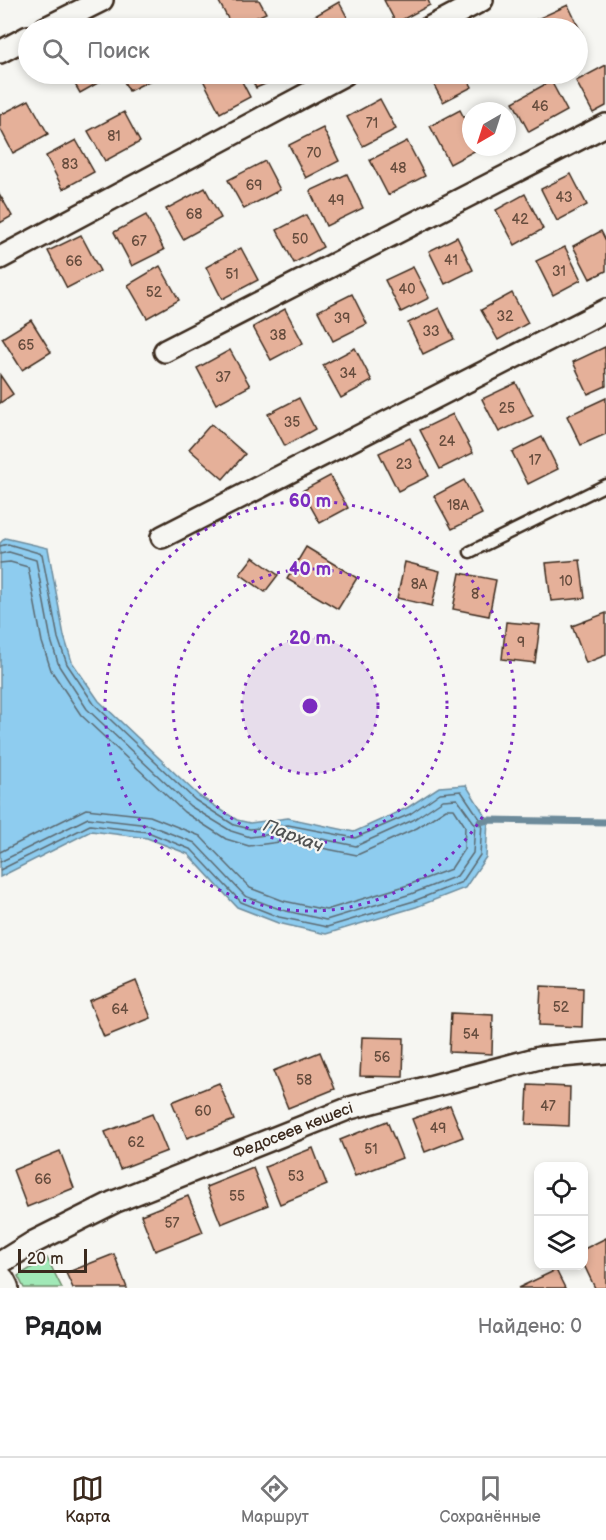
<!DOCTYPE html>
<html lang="ru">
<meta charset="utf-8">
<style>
:root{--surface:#fff;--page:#f6f6f6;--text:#202124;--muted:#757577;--line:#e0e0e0;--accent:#3b2a1e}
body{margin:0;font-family:"Balsamiq Sans",sans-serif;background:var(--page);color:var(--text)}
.controls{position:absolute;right:18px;bottom:18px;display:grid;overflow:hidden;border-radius:12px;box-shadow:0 3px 9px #0003}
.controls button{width:54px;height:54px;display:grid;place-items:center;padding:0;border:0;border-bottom:2px solid var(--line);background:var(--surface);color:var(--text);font:30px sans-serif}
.compass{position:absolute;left:462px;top:102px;width:54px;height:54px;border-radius:50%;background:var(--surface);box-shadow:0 3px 9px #0003;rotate:219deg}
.scale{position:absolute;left:18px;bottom:15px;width:69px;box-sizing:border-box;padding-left:6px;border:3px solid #3b2a1e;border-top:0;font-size:16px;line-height:21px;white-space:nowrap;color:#3b2a1e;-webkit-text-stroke:4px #f6f6f2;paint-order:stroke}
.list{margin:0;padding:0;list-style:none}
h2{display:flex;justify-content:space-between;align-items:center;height:78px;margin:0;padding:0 24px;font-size:26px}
h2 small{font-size:20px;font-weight:400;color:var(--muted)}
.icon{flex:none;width:33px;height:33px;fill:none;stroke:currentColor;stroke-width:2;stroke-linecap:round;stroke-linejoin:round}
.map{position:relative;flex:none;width:606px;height:1288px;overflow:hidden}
.search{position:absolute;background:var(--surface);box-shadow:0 3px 9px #0003;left:18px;right:18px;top:18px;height:66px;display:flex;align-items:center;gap:15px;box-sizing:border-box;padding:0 21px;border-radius:33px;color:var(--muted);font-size:22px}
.sheet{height:168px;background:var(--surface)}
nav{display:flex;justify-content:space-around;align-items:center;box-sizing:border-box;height:84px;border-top:2px solid var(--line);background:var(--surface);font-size:16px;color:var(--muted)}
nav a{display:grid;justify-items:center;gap:3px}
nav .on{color:var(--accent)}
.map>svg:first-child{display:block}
.green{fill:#a1e9b7;stroke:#6e8a6a;stroke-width:1.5}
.water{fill:#8eccef;stroke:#6d8b9b;stroke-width:1.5}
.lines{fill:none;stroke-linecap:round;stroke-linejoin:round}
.shore{stroke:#5c6b72;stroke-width:1.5}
.stream{stroke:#6d8b9b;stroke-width:7}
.building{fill:#e5b099;stroke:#3b2a1e;stroke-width:1.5}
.lane-casing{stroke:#3b2a1e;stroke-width:15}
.street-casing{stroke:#3b2a1e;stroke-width:26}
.secondary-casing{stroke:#3b2a1e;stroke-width:34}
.lane{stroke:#f6f6f2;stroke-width:10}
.street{stroke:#f6f6f2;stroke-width:21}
.secondary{stroke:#f6f6f2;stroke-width:30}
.ring{fill:none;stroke:#7b2cbf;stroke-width:3;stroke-dasharray:3 6}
.labels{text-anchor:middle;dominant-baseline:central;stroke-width:4.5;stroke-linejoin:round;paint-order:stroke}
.number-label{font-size:14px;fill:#664c3d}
.street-label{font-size:16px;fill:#3b2a1e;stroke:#f6f6f2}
.water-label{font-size:18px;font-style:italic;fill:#505252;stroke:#f6f6f2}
.centre{fill:#7b2cbf;stroke:#f6f6f2;stroke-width:3}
.ring-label{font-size:18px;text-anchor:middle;font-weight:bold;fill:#7b2cbf;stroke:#f6f6f2;stroke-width:4.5;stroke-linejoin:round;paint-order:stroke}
</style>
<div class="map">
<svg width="606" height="1288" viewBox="0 0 606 1288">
<rect width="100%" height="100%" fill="#f6f6f2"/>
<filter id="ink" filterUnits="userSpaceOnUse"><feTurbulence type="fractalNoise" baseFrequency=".0167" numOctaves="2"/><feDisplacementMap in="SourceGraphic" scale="12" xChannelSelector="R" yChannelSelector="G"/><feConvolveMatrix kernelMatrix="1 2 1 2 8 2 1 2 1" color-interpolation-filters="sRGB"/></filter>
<g filter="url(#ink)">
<path class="green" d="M47 1258 62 1288H24L18 1276Z"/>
<path class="water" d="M5 538 48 548 64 636 72 662 99 701 199 796 237 820 250 823 288 818 354 832 407 808 439 787 466 785 488 820 486 857 465 888 416 907 326 934 278 923 237 907 188 854 147 838 91 831 0 877V543Z"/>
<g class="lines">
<g class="shore">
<path d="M0 546 8 544 42 554 58 638 67 664 94 704 195 800 234 825 250 829 288 825 355 838 410 814 440 793 461 791 482 822 480 855 462 882 414 901 327 927 279 917 241 902 192 850 148 832 90 825 0 870"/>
<path d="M0 554 9 552 36 560 51 640 59 666 87 709 190 806 231 831 250 837 288 832 356 846 413 820 443 800 457 799 475 824 473 853 457 876 411 894 326 920 282 910 245 896 195 843 149 825 88 818 0 862"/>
<path d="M0 563 10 562 28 567 42 642 51 670 81 715 184 812 226 839 249 846 287 841 357 855 417 828 446 809H454L465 826 464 849 451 869 408 885 326 910 284 901 250 888 200 836 150 816 86 809 0 852"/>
</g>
<path class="stream" d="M480 822 488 820 606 822"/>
</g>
<g class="building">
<path d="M218 0H259L266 13 233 28Z"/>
<path d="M384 0H428L430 5 396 23Z"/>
<path d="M339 2 353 28H310L306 21Z"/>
<path d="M568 5 582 34 578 36V28H539L535 20Z"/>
<path d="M180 23 183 28H169Z"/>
<path d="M606 65V106L593 113 576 81Z"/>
<path d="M69 74H111L112 75 80 93Z"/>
<path d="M120 74H160L161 75 129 91Z"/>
<path d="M207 74H238L250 97 220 113 201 76Z"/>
<path d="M249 74H288L256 88Z"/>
<path d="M428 74H465L472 87 443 102Z"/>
<path d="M551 81 567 111 529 132 513 102Z"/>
<path d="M380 99 396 129 363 146 347 117Z"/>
<path d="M29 100 48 134 13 153 0 128V115Z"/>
<path d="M460 110 471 131V147L480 148 450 164 430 126Z"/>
<path d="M124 112 140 142 105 161 88 131Z"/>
<path d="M323 128 339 161 306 178 289 145Z"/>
<path d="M76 140 94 172 63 189 46 156Z"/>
<path d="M407 141 425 176 388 195 370 160Z"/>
<path d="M265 161 280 190 244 209 228 180Z"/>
<path d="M347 174 363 208 326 226 310 191Z"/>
<path d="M571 174 587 205 557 221 541 189Z"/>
<path d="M205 188 221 218 183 239 166 209Z"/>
<path d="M525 194 543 229 515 245 496 210Z"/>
<path d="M0 195 12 216 0 223Z"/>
<path d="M146 215 164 250 132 266 114 232Z"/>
<path d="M306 215 323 247 294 263 277 230Z"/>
<path d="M601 231 606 241V271L590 279 573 246Z"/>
<path d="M81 235 100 271 67 288 48 251Z"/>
<path d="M457 237 473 270 445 284 429 251Z"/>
<path d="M565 247 581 280 553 295 536 261Z"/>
<path d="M241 248 258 280 222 299 206 267Z"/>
<path d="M160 266 179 300 147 318 128 285Z"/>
<path d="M413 267 429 298 401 312 385 280Z"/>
<path d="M512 293 528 323 498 340 481 310Z"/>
<path d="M352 294 367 324 333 341 318 311Z"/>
<path d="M439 308 454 339 423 354 408 323Z"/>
<path d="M285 309 303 343 271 360 253 327Z"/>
<path d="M31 320 51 352 22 370 2 338Z"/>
<path d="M605 347 606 386 588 394 573 362Z"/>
<path d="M355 348 372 381 341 398 323 365Z"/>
<path d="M230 350 250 386 216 404 197 368Z"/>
<path d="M0 375 13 394 0 403Z"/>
<path d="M516 383 533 416 499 432 482 399Z"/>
<path d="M299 398 315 429 285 446 268 414Z"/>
<path d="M606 398V434L581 445 567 416Z"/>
<path d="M453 414 473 453 440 469 420 430Z"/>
<path d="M211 424 245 454 223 479 189 449Z"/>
<path d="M542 437 558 469 528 484 512 452Z"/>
<path d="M410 438 429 476 398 491 379 453Z"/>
<path d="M330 476 348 508 320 523 302 491Z"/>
<path d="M464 480 482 514 452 529 434 496Z"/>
<path d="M306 547 357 578 338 609 287 579Z"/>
<path d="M253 557 278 575 265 592 240 574Z"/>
<path d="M580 560 585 598 551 601 546 563Z"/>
<path d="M405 562 440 571 432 606 397 598Z"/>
<path d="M460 573 496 580 489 616 453 609Z"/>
<path d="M606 613V655L586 663 572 626Z"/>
<path d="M506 622 540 625 535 663 502 659Z"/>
<path d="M136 981 151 1018 104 1037 89 1001Z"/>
<path d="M541 986 583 988 582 1027 539 1025Z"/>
<path d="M451 1013 493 1015 492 1054 449 1052Z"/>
<path d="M362 1037 404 1038 403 1077 360 1076Z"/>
<path d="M320 1052 335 1089 288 1108 273 1071Z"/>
<path d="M219 1083 234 1120 187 1138 172 1102Z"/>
<path d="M528 1085 570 1087 569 1126 526 1124Z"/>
<path d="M450 1105 463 1137 425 1152 412 1119Z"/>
<path d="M152 1114 167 1151 120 1169 105 1132Z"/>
<path d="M387 1121 402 1158 355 1176 340 1140Z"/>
<path d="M313 1148 327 1185 280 1204 265 1167Z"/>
<path d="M60 1151 74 1188 27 1207 13 1170Z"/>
<path d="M253 1168 268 1205 221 1224 206 1187Z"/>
<path d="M188 1196 203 1232 155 1251 141 1215Z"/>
<path d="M606 1238V1288H595L584 1265V1249Z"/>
<path d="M114 1254 127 1288H73L66 1273Z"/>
<path d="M556 1270 565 1288H518Z"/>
</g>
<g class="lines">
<defs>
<path id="lane" d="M470 552 606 485"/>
<g id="street">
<path d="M46 28 102 0"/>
<path d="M429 28 482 0"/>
<path d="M0 52 28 37"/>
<path d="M0 258 345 74"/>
<path d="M165 351 606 125"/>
<path d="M162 537 606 310"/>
<path id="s1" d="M0 1263 34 1242 114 1202 350 1108 539 1058 606 1052"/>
</g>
<path id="secondary" d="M0 1282 3 1288"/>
</defs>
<use href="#lane" class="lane-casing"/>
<use href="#street" class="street-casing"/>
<use href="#secondary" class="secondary-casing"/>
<use href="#lane" class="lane"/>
<use href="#street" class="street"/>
<use href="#secondary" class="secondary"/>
</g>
</g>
<circle cx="310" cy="706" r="68" fill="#7b2cbf" fill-opacity=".12"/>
<g class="ring">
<circle cx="310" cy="706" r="68"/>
<circle cx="310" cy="706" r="137"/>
<circle cx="310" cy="706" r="205"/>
</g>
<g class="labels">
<g class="number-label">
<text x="540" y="106">46</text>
<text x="372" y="123">71</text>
<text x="114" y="136">81</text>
<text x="314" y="153">70</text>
<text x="70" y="164">83</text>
<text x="398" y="168">48</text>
<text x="254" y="185">69</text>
<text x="564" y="197">43</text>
<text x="336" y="200">49</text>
<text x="194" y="214">68</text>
<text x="520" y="219">42</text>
<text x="300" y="239">50</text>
<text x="139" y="241">67</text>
<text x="451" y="260">41</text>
<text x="74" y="261">66</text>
<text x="559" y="271">31</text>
<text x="232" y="274">51</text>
<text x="407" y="289">40</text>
<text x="154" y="292">52</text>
<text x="505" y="316">32</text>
<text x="342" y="318">39</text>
<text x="431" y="331">33</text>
<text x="278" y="335">38</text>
<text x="26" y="345">65</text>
<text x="348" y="373">34</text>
<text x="223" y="377">37</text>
<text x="507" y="408">25</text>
<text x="292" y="422">35</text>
<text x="447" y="441">24</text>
<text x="535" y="460">17</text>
<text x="404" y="464">23</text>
<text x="458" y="505">18А</text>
<text x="566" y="581">10</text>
<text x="419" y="584">8А</text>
<text x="475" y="594">8</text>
<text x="521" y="642">9</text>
<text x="561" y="1007">52</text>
<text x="120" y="1009">64</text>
<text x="471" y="1034">54</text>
<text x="382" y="1057">56</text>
<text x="304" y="1080">58</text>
<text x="548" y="1106">47</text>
<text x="203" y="1111">60</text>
<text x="438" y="1128">49</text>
<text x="136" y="1142">62</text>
<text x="371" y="1149">51</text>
<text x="296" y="1176">53</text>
<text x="43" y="1179">66</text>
<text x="237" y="1196">55</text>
<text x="172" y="1223">57</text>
</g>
<g class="street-label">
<text stroke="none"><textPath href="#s1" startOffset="322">Федосеев көшесі</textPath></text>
</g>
<g class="water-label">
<text transform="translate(293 836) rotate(21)">Пархач</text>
</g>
</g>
<circle cx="310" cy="706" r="9" class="centre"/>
<g class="ring-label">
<text x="310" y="507">60 m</text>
<text x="310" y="575">40 m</text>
<text x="310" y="644">20 m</text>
</g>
</svg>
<div class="controls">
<button><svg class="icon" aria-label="locate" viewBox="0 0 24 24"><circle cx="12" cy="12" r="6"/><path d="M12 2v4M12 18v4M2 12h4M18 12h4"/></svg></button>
<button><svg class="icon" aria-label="layers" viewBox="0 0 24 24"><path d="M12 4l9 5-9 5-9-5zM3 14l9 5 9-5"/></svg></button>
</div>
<svg class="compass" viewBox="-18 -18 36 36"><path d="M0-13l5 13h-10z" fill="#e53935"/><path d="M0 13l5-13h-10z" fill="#757577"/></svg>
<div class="scale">20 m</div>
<div class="search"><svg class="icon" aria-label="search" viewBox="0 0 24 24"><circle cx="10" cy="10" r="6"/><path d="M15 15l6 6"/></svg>Поиск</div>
</div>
<section class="sheet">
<h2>Рядом<small>Найдено: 0</small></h2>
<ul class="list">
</ul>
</section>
<nav>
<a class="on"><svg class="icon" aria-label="map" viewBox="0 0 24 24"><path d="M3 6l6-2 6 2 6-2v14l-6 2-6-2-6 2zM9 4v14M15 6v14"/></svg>Карта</a>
<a><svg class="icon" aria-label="directions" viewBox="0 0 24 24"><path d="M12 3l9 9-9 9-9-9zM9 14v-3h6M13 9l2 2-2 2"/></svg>Маршрут</a>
<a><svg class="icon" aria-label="saved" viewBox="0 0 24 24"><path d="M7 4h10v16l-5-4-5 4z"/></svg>Сохранённые</a>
</nav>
